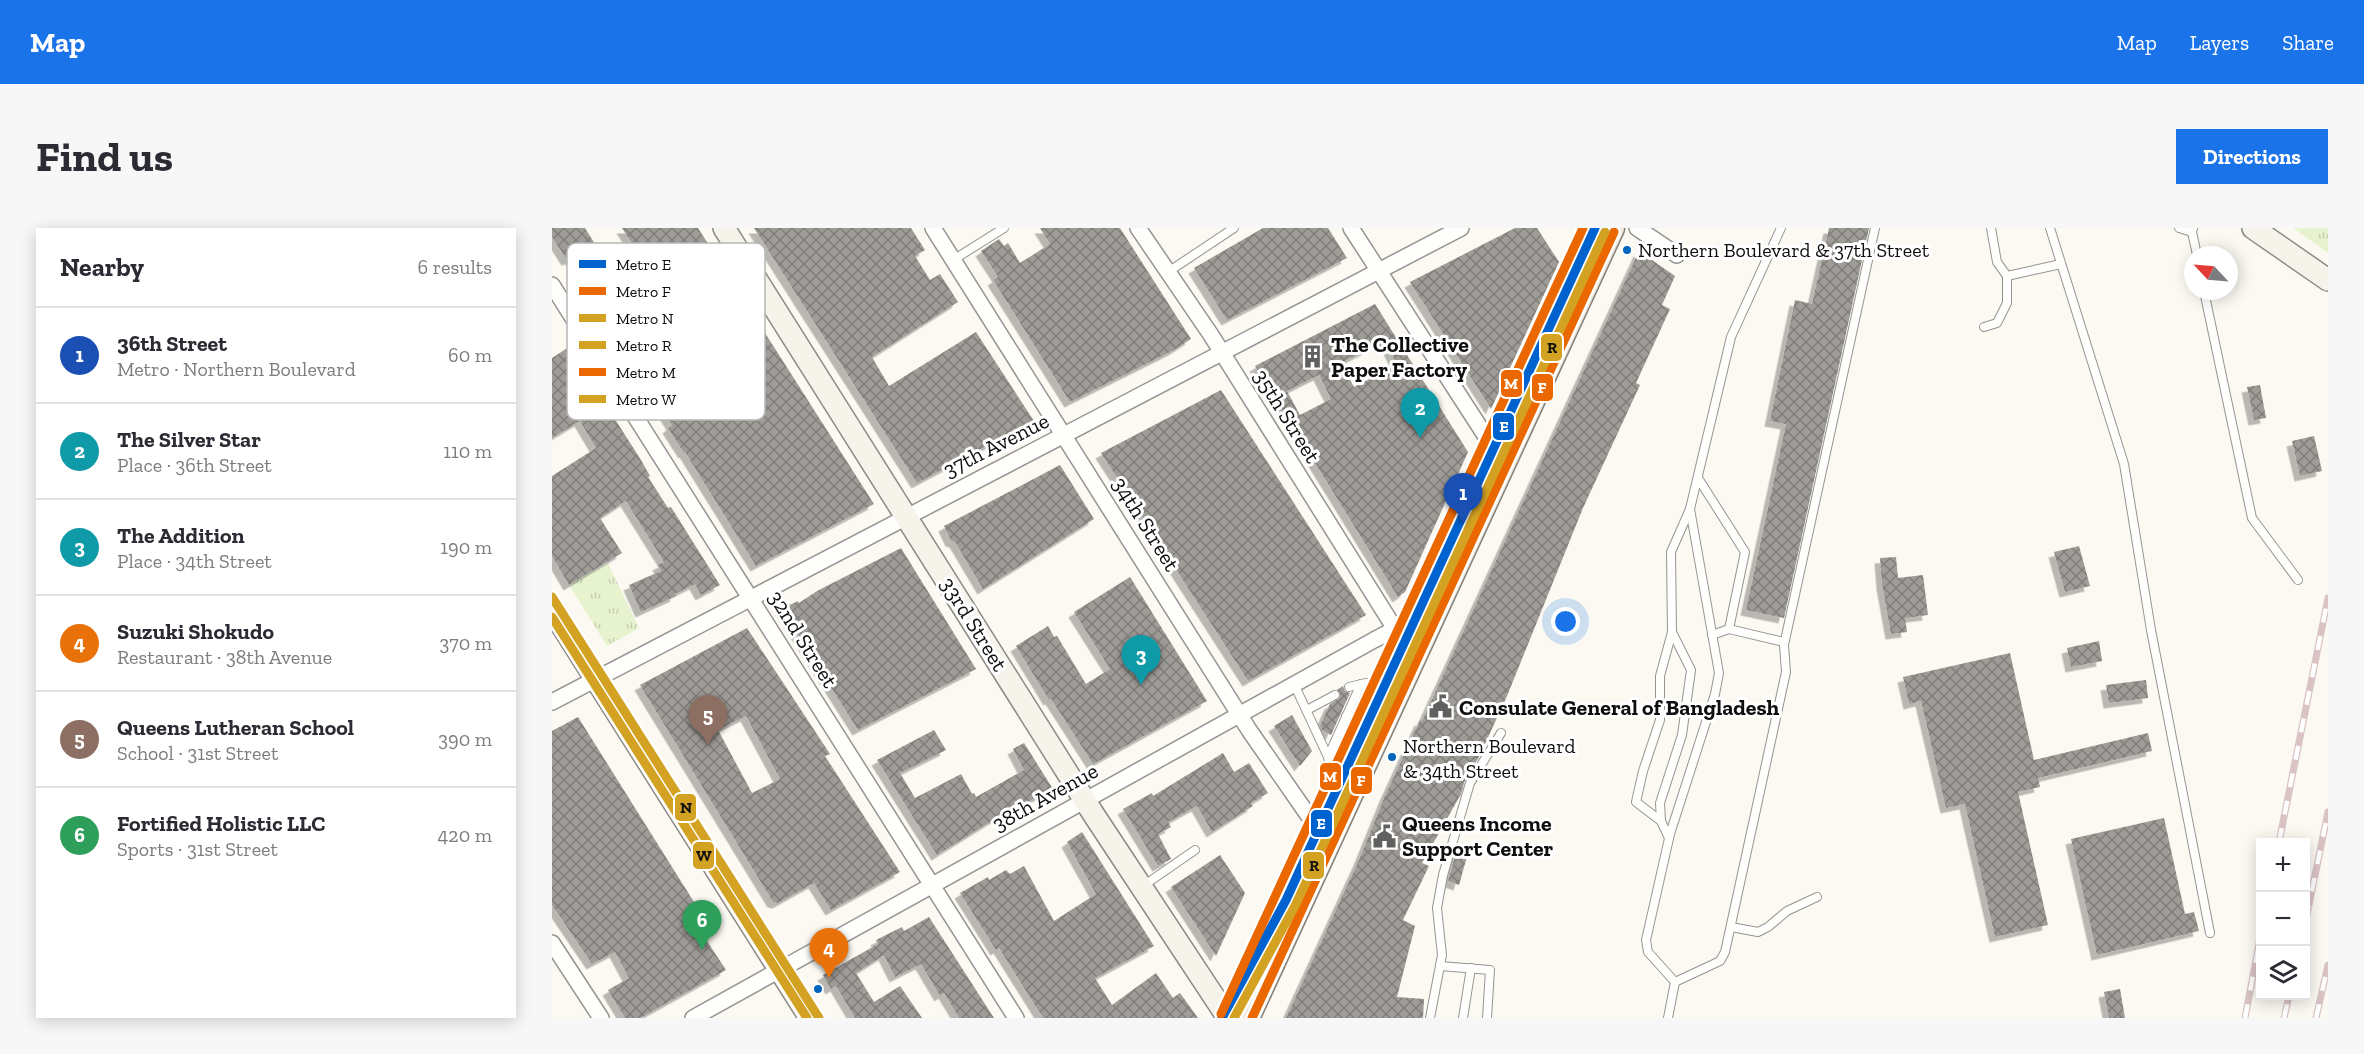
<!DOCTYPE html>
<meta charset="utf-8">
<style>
:root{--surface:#fff;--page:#f7f7f7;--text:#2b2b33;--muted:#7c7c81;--line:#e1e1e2;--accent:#1a73e8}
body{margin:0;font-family:"Zilla Slab",serif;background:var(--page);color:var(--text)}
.controls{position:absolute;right:18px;bottom:18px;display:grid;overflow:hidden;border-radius:0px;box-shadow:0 3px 15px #0003}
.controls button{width:54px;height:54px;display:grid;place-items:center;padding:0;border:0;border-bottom:2px solid var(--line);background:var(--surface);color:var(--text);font:30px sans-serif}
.compass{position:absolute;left:1632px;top:18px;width:54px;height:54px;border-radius:50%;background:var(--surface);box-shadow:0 3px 15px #0003;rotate:296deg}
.you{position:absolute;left:1014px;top:394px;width:21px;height:21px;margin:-15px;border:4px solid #fff;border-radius:50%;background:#1a73e8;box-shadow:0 0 0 9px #1a73e833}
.badge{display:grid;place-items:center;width:39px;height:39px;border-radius:50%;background:var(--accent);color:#fff;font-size:20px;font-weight:700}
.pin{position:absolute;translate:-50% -50px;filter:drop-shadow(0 2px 3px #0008)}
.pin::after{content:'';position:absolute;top:32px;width:21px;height:18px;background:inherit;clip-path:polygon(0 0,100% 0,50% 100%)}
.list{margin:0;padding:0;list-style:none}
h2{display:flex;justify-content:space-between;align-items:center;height:78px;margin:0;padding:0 24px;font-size:26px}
h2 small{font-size:20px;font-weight:400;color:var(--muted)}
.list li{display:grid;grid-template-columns:39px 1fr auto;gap:18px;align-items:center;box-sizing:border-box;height:96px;padding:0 24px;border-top:2px solid var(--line)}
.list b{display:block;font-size:22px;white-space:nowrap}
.list p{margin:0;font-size:20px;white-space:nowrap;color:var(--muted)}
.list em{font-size:20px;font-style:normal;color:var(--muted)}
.icon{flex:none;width:33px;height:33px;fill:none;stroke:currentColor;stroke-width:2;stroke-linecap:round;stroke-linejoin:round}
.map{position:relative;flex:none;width:1776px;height:790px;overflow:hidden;border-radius:0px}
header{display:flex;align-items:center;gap:36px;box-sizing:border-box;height:84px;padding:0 30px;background:var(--accent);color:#fff}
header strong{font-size:28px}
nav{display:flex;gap:33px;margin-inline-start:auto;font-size:21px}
.intro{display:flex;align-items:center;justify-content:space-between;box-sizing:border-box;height:144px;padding:0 36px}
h1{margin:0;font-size:42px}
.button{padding:15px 27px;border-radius:0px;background:var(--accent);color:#fff;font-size:21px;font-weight:700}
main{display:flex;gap:36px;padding:0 36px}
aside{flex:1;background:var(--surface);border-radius:0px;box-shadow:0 3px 15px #0003}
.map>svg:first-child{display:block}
.grass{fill:url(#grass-tufts)}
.building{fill:url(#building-cross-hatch);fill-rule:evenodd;filter:url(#shadow)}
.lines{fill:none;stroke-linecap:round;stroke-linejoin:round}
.lane-casing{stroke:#959491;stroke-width:10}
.street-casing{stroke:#959491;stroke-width:18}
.secondary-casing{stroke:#8b8a87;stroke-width:24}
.primary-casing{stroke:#82817e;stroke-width:27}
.lane{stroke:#fefefd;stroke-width:8}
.street{stroke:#fefefd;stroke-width:15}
.secondary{stroke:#f5f3ea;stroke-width:21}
.primary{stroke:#ede6d8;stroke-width:24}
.rail-casing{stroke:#d9c3c5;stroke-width:7}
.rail{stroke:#fff;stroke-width:4.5;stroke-dasharray:14;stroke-linecap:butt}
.metro-1-casing{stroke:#fff;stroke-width:14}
.metro-2-casing{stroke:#fff;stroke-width:14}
.metro-3-casing{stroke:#fff;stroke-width:14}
.metro-4-casing{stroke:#fff;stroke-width:14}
.metro-5-casing{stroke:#fff;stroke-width:14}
.metro-6-casing{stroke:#fff;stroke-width:14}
.metro-1{stroke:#0062cf;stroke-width:9}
.metro-2{stroke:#eb6800;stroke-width:9}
.metro-3{stroke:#d3a222;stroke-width:9}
.metro-4{stroke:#d3a222;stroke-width:9}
.metro-5{stroke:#eb6800;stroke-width:9}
.metro-6{stroke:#d3a222;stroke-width:9}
.bus-dot{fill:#0065bd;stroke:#fff;stroke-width:2}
.labels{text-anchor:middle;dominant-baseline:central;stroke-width:6;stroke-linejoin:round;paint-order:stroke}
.bus-label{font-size:20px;fill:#0e0e0e;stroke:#fff;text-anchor:start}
.poi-label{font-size:22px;font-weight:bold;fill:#0e0e0e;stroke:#fff;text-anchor:start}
.street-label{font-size:22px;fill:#0e0e0e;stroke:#fff}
.key{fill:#fff;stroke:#b7b7b7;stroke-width:1.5}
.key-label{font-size:16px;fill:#0e0e0e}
.line-badge{stroke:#fff;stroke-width:2}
.badge-label{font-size:16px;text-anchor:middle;font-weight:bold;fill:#fff}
.pale-badge-label{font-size:16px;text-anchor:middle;font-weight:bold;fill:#111}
</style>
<header>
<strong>Map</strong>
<nav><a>Map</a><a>Layers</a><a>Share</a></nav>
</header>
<div class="intro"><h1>Find us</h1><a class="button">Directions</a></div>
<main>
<aside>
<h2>Nearby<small>6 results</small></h2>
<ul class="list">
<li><span class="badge" style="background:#1a4fb4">1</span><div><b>36th Street</b><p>Metro · Northern Boulevard</p></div><em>60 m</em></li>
<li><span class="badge" style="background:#0f9aa8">2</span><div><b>The Silver Star</b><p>Place · 36th Street</p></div><em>110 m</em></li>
<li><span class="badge" style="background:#0f9aa8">3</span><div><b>The Addition</b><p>Place · 34th Street</p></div><em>190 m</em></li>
<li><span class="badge" style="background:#e8710a">4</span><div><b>Suzuki Shokudo</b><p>Restaurant · 38th Avenue</p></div><em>370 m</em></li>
<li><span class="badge" style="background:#8d6e63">5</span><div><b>Queens Lutheran School</b><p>School · 31st Street</p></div><em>390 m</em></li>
<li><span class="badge" style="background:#2e9e5b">6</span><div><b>Fortified Holistic LLC</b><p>Sports · 31st Street</p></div><em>420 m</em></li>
</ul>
</aside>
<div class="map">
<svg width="1776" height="790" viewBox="0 0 1776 790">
<defs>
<pattern id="grass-tufts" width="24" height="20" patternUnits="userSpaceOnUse" patternTransform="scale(1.5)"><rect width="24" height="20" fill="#e7f3cf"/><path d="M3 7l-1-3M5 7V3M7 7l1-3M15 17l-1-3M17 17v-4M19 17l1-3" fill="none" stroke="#c5cfb1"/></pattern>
<pattern id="building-cross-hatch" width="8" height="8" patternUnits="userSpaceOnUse" patternTransform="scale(1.5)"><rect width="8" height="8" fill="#9f9c98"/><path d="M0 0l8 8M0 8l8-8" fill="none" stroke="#807e7a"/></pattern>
<filter id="shadow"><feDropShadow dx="-5.5" dy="5.5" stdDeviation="0" flood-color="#0004"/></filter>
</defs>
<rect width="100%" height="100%" fill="#fbf9f2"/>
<g class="grass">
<path d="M1741 0H1776V25Z"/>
<path d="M56 335 87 400 55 418 17 357Z"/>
</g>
<g class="building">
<path d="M0 0H33L48 24 54 20 71 46 92 34 70 0H146L322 276 204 338 133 224 132 225 116 200 120 197 107 176 101 167 96 170 88 157 92 155 64 112 66 111 57 95 45 76H42L40 65 19 31 15 32 0 9ZM99 45 119 77 97 92 76 59ZM148 115 170 150 165 153 174 170 151 185 141 168 132 174 120 154 122 153 118 147 127 141 121 132Z"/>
<path d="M202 0H359L373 22 363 28 378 52 388 46 406 74 320 129 337 158 424 104 482 193 365 255Z"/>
<path d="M488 0H568L639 111 622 122 518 174 441 52 446 49 429 23 447 11 452 18 456 15 468 35 498 16Z"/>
<path d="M711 0H776L795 30 675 92 642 40Z"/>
<path d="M963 0H985L1007 34 939 181 858 54Z"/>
<path d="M1277 0H1317L1232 390 1194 382 1234 196 1218 193 1243 72 1260 76Z"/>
<path d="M1087 23 1123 48 1110 77 1118 81 1084 155 1088 157 1031 280 955 468 927 529 913 552 909 566 870 635 877 638 851 692 863 698 845 769 872 771 871 790H734L807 632 833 568 868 492 870 493Z"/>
<path d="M823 76 916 224 853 364 846 369 703 138ZM826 116 828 120 835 117 845 137 802 159 789 135ZM767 147 779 171 748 187 735 163Z"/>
<path d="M17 119 89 232 98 248 96 249 116 280 119 279 168 357 149 367 143 356 123 366 124 368 89 384 77 357 109 343 106 337 112 334 74 273 48 290 70 325 17 357 0 328V248L44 220 28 193 0 210V130Z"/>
<path d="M1708 157 1714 190 1702 192 1695 159Z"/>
<path d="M669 162 814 387 696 453 549 225Z"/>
<path d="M1762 208 1770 243 1748 248 1740 213Z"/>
<path d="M508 237 542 291 431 361 403 314 399 313 392 298Z"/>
<path d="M1527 318 1538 358 1513 364 1502 324Z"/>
<path d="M349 320 424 441 306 502 229 381 246 373 247 375 265 363Z"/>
<path d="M1344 329 1346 350 1371 347 1376 387 1353 390 1355 404 1339 406 1330 356 1328 330Z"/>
<path d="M578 349 655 473 541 536 499 471 497 472 464 418 496 398 502 409 505 408 534 456 558 441 522 384Z"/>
<path d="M195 400 278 526 273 528 348 644 279 682 262 655 226 675 221 674 88 457ZM194 488 228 551 200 565 166 502Z"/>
<path d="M1547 413 1550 433 1519 439 1515 420Z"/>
<path d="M1458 425 1482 532 1596 505 1600 523 1486 550 1488 559 1466 564 1496 697 1443 709 1413 576 1394 580 1369 473 1357 476 1351 449Z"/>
<path d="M1594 452 1596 470 1557 475 1554 457Z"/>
<path d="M791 458 793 463 798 465 779 507 770 502 768 498 778 476 788 470V465L785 462Z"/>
<path d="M740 487 760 523 748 538 722 498Z"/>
<path d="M26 489 142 674 134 681 174 742 88 790H73L56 762 77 750 63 724 40 736 0 677V503Z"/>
<path d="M382 502 394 522 348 545 363 570 409 546 420 566 422 565 424 569 472 542 461 521 472 515 501 561 441 592 385 627 325 532Z"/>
<path d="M671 525 682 544 697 535 716 565 699 575 701 578 660 604 645 578 616 594 619 599 606 606 619 631 606 638 571 581 600 565 601 568Z"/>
<path d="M1612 590 1633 686 1642 684 1647 703 1545 727 1519 611Z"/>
<path d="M530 604 602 718 543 750 560 777 604 745 621 770 628 765 646 790H491L447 720 444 722 408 665 436 649 437 652 454 642 458 646 472 638 502 693 544 666 515 614Z"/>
<path d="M905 621 916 625 907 657 896 653Z"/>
<path d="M668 627 693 665 664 728 619 659Z"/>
<path d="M377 689 442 790H407L392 765 388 768 369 736 343 749 332 727 304 745 322 774 348 758 370 790H303L284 758 279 761 271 747 326 716 324 712 350 699 352 703Z"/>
<path d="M1568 761 1573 790H1557L1552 764Z"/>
</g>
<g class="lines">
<defs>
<g id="lane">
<path d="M1439 0 1445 34 1455 48 1509 36"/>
<path d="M1498 0 1572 236 1599 402 1658 705"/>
<path d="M1627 0 1640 4"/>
<path d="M1641 0 1640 4 1645 27"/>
<path d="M401 32 452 0"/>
<path d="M616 44 682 0"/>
<path d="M1652 63 1700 290 1746 352"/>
<path d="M1432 99 1445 95 1455 75V48"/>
<path d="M1146 250 1193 324 1177 401"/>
<path d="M1160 407 1177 401 1232 414"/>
<path d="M742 456 776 529 778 538 802 549"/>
<path d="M797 459 814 455 840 466"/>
<path d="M755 482 783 467"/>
<path d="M794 488 824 501"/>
<path d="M776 529 809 456"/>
<path d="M1109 593 1108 575 1130 507 1139 442 1120 404"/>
<path d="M1117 610 1109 593 1084 574 1091 543 1108 492V448L1120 404 1119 324 1138 281 1179 109 1229 0"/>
<path d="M591 658 643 622"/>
<path d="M1179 699 1206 704 1216 699 1235 683 1265 669"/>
<path d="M888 738 938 742 935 790"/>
<path d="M1123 754 1168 733 1173 724 1234 444 1232 417 1323 0"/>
<path d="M1123 754 1096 724 1094 712 1118 606 1163 466 1167 445 1138 281"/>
<path d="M878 790 890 727 885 680 891 647 918 555 949 505"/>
<path d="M911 790 919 740"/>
<path d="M1116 790 1123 754"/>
</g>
<g id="street">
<path d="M381 0 697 502 756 587 779 608"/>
<path d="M586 0 659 107 843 401"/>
<path d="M799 0 951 235"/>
<path d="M1085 0 1125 27"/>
<path d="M0 57 464 790"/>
<path d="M0 474 909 0"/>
<path d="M0 715 49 790"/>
<path d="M141 790 822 412 843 401 869 413"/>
</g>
<g id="secondary">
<path d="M172 0 542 587 676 790"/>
<path d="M1701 0 1776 52"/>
<path d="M0 382 258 790"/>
</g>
<path id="primary" d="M695 790 1060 0"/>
</defs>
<use href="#lane" class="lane-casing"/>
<use href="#street" class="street-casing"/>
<use href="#secondary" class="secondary-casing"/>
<use href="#primary" class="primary-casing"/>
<use href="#lane" class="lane"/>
<use href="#street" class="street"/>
<use href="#secondary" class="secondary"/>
<use href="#primary" class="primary"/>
<defs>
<g id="rail">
<path d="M0 386 256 790"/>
<path d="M1727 614 1776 370"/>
<path d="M1754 691 1776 584"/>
<path d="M1693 790 1708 711"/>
<path d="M1732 790 1737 768"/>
<path d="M1764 790 1776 737"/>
</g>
</defs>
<use href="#rail" class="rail-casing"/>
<use href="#rail" class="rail"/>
<defs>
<path id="metro-1" d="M670 790 734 672 1043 0"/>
<path id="metro-2" d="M700 790 1062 4"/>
<path id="metro-3" d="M0 369 267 790"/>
<path id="metro-4" d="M682 790 744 676 1053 4"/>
<path id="metro-5" d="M669 786 1031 0"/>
<path id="metro-6" d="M0 389 255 790"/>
</defs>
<use href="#metro-1" class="metro-1-casing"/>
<use href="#metro-2" class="metro-2-casing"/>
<use href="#metro-3" class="metro-3-casing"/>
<use href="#metro-4" class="metro-4-casing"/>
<use href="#metro-5" class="metro-5-casing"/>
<use href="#metro-6" class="metro-6-casing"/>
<use href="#metro-1" class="metro-1"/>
<use href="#metro-2" class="metro-2"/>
<use href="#metro-3" class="metro-3"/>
<use href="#metro-4" class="metro-4"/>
<use href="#metro-5" class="metro-5"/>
<use href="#metro-6" class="metro-6"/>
</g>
<defs>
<symbol id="building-bare" viewBox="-9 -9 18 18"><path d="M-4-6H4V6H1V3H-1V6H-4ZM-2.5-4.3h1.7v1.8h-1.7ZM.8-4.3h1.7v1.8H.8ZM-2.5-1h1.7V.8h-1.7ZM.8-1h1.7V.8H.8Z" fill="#61605e" stroke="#fff" stroke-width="2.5" paint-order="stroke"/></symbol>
<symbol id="civic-bare" viewBox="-9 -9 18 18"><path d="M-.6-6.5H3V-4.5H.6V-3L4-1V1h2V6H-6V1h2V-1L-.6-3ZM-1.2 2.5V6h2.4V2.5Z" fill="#61605e" stroke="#fff" stroke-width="2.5" paint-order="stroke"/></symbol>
</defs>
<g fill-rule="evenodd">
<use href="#building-bare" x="744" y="112" width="33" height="33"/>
<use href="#civic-bare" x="872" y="462" width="33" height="33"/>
<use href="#civic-bare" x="816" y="592" width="33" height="33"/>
</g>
<g class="bus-dot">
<circle cx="1075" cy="22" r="5"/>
<circle cx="840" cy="529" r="5"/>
<circle cx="266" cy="761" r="5"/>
</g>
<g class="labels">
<g class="bus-label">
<text x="1086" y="22">Northern Boulevard &amp; 37th Street</text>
<text x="851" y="518">Northern Boulevard<tspan x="851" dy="25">&amp; 34th Street</tspan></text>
</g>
<g class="poi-label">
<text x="779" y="116">The Collective<tspan x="779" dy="25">Paper Factory</tspan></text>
<text x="907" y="479">Consulate General of Bangladesh</text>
<text x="850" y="595">Queens Income<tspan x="850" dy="25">Support Center</tspan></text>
</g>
<g class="street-label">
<text transform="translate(735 188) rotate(58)">35th Street</text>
<text transform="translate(444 217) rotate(-27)">37th Avenue</text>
<text transform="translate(594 296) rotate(58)">34th Street</text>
<text transform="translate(422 396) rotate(58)">33rd Street</text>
<text transform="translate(251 411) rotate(58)">32nd Street</text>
<text transform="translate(493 569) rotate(-29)">38th Avenue</text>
</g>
</g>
<rect x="15" y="15" width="198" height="177" rx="9" class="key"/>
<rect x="27" y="32" width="27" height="8" fill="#0062cf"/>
<rect x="27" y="59" width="27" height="8" fill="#eb6800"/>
<rect x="27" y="86" width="27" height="8" fill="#d3a222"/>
<rect x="27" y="113" width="27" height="8" fill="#d3a222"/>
<rect x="27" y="140" width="27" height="8" fill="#eb6800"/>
<rect x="27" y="167" width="27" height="8" fill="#d3a222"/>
<g class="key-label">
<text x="64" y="42">Metro E</text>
<text x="64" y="69">Metro F</text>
<text x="64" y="96">Metro N</text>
<text x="64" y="123">Metro R</text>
<text x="64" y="150">Metro M</text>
<text x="64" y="177">Metro W</text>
</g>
<g class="line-badge">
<rect x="988" y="105" width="23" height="29" rx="6" fill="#d3a222"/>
<rect x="948" y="141" width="23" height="29" rx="6" fill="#eb6800"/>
<rect x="979" y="145" width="23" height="29" rx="6" fill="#eb6800"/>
<rect x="940" y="184" width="23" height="29" rx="6" fill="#0062cf"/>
<rect x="767" y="534" width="23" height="29" rx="6" fill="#eb6800"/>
<rect x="798" y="538" width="23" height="29" rx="6" fill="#eb6800"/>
<rect x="122" y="565" width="23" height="29" rx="6" fill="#d3a222"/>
<rect x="758" y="581" width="23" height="29" rx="6" fill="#0062cf"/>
<rect x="140" y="613" width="23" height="29" rx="6" fill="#d3a222"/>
<rect x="750" y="623" width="23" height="29" rx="6" fill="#d3a222"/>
</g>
<g class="badge-label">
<text x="959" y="161">M</text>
<text x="990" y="165">F</text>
<text x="952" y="204">E</text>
<text x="778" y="554">M</text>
<text x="809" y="558">F</text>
<text x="769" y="601">E</text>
</g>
<g class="pale-badge-label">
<text x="1000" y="125">R</text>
<text x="134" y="585">N</text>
<text x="152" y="633">W</text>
<text x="762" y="643">R</text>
</g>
</svg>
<div class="controls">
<button>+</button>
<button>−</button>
<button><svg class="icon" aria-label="layers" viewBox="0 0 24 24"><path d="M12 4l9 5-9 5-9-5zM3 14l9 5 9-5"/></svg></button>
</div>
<svg class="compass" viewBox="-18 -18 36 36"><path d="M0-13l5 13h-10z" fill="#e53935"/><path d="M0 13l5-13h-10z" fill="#7c7c81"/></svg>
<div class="you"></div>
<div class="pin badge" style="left:911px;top:295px;background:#1a4fb4">1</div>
<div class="pin badge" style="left:868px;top:210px;background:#0f9aa8">2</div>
<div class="pin badge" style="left:589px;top:457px;background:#0f9aa8">3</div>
<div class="pin badge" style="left:277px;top:750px;background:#e8710a">4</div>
<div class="pin badge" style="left:156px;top:517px;background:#8d6e63">5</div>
<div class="pin badge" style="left:150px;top:722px;background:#2e9e5b">6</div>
</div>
</main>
